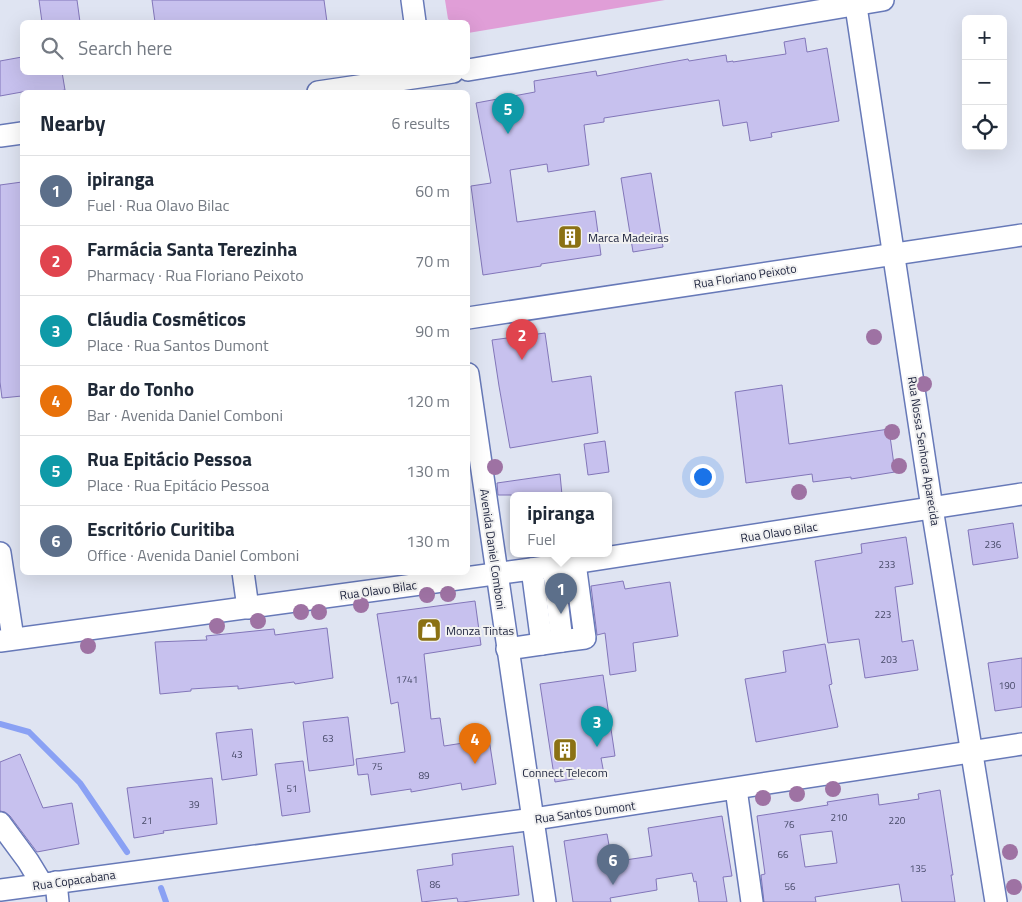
<!DOCTYPE html>
<meta charset="utf-8">
<style>
:root{--surface:#fff;--page:#f6f6f7;--text:#1f2937;--muted:#747a83;--line:#e0e1e3;--accent:#1a73e8}
body{margin:0;font-family:"Titillium Web",sans-serif;background:var(--page);color:var(--text)}
.controls{position:absolute;right:15px;top:15px;display:grid;overflow:hidden;border-radius:8px;box-shadow:0 5px 20px #0002}
.controls button{width:45px;height:45px;display:grid;place-items:center;padding:0;border:0;border-bottom:1px solid var(--line);background:var(--surface);color:var(--text);font:25px sans-serif}
.you{position:absolute;left:702px;top:476px;width:18px;height:18px;margin:-12px;border:4px solid #fff;border-radius:50%;background:#1a73e8;box-shadow:0 0 0 8px #1a73e833}
.badge{display:grid;place-items:center;width:32px;height:32px;border-radius:50%;background:var(--accent);color:#fff;font-size:16px;font-weight:700}
.pin{position:absolute;translate:-50% -41px;filter:drop-shadow(0 1px 2px #0008)}
.pin::after{content:'';position:absolute;top:26px;width:18px;height:15px;background:inherit;clip-path:polygon(0 0,100% 0,50% 100%)}
.popup{position:absolute;left:510px;top:492px;width:102px;height:65px;box-sizing:border-box;display:grid;place-content:center;border-radius:8px;background:var(--surface);filter:drop-shadow(0 1px 4px #0005);font-size:16px;white-space:nowrap;color:var(--muted)}
.popup b{font-size:19px;color:var(--text)}
.popup::after{content:'';position:absolute;left:50%;top:100%;margin-left:-10px;border:10px solid transparent;border-top-color:var(--surface)}
.list{margin:0;padding:0;list-style:none}
h2{display:flex;justify-content:space-between;align-items:center;height:65px;margin:0;padding:0 20px;font-size:21px}
h2 small{font-size:16px;font-weight:400;color:var(--muted)}
.list li{display:grid;grid-template-columns:32px 1fr auto;gap:15px;align-items:center;box-sizing:border-box;height:70px;padding:0 20px;border-top:1px solid var(--line)}
.list b{display:block;font-size:19px;white-space:nowrap}
.list p{margin:0;font-size:16px;white-space:nowrap;color:var(--muted)}
.list em{font-size:16px;font-style:normal;color:var(--muted)}
.icon{flex:none;width:28px;height:28px;fill:none;stroke:currentColor;stroke-width:2;stroke-linecap:round;stroke-linejoin:round}
.map{position:relative;flex:none;width:1022px;height:902px;overflow:hidden}
.search{position:absolute;background:var(--surface);box-shadow:0 5px 20px #0002;left:20px;top:20px;width:450px;height:55px;display:flex;align-items:center;gap:12px;box-sizing:border-box;padding:0 18px;border-radius:8px;color:var(--muted);font-size:19px}
.panel{position:absolute;background:var(--surface);box-shadow:0 5px 20px #0002;left:20px;top:90px;width:450px;height:485px;border-radius:8px}
.map>svg:first-child{display:block}
.green{fill:#e09ed7}
.lines{fill:none;stroke-linecap:round;stroke-linejoin:round}
.stream{stroke:#8aa1f4;stroke-width:6}
.building{fill:#c7c1ee;stroke:#8276b9;fill-rule:evenodd}
.minor-casing{stroke:#6779b8;stroke-width:24}
.minor{stroke:#fff;stroke-width:21}
.tree{fill:#9e72a3}
.labels{text-anchor:middle;dominant-baseline:central;stroke-width:4;stroke-linejoin:round;paint-order:stroke}
.number-label{font-size:10px;fill:#474a68}
.poi-label{font-size:12px;fill:#1c223c;stroke:#f1f1f1;text-anchor:start}
.street-label{font-size:12px;fill:#1c223c;stroke:#f1f1f1}
</style>
<div class="map">
<svg width="1022" height="902" viewBox="0 0 1022 902">
<rect width="100%" height="100%" fill="#dfe4f2"/>
<path class="green" d="M445 0H665L468 33V22H452L448 19Z"/>
<g class="lines">
<g class="stream">
<path d="M0 724 29 732 80 783 127 852"/>
<path d="M161 888 166 902"/>
</g>
</g>
<g class="building">
<path d="M39 0H77L80 22H42Z"/>
<path d="M152 0H324L327 22H155Z"/>
<path d="M805 38 807 52 827 48 839 121 771 133 772 137 750 141 747 122 723 126 719 100 604 118V122L584 125 589 165 548 172 547 164 510 170 517 222 595 211 601 255 541 264V266L483 275 471 186 491 183 476 103 535 92 534 81 596 71 597 76 655 65 688 59 689 61 726 55 727 62 733 61V62L786 54 784 42Z"/>
<path d="M22 57V72H62L65 90 54 92H22L0 96V61Z"/>
<path d="M651 173 663 247 633 252 621 178Z"/>
<path d="M22 182V396L2 398 0 382V185Z"/>
<path d="M545 333 552 382 591 376 598 433 510 448 499 386 492 340Z"/>
<path d="M782 385 789 444 889 429 895 472 851 479V477L813 482 812 474 746 483 735 392Z"/>
<path d="M605 441 609 472 588 475 584 444Z"/>
<path d="M560 474 562 495H498L497 483Z"/>
<path d="M1013 523 1018 558 973 565 968 530Z"/>
<path d="M906 537 913 584 895 587 902 642 913 640 918 670 865 678 859 639 828 643 815 561 862 553 861 544Z"/>
<path d="M623 581 625 589 670 582 678 636 633 643 636 671 610 675 605 633 597 635 591 586Z"/>
<path d="M475 601 481 645 424 654 431 719 440 718 444 746 489 739 496 784 462 790 461 783 411 792V789L371 795 368 774 358 775 356 759 405 752 398 702 391 704 377 614Z"/>
<path d="M327 628 333 678 295 684 294 682 238 689V686L191 689V691L160 694 155 642 207 640 206 636 274 629 275 635Z"/>
<path d="M825 644 832 684 829 685 838 727 756 742 745 679 786 672 783 651Z"/>
<path d="M1022 658V707L995 711 988 663Z"/>
<path d="M603 675 615 756 601 758 604 774 555 782 540 684Z"/>
<path d="M348 717 354 765 309 771 303 722Z"/>
<path d="M252 729 257 775 222 780 216 733Z"/>
<path d="M20 754 43 808 72 803 79 844 37 852 10 816 5 812 0 811V762Z"/>
<path d="M303 761 310 812 282 816 275 764Z"/>
<path d="M212 778 217 824 163 831 164 833 134 838 127 788Z"/>
<path d="M940 790 953 875H951L955 902H902L899 884 815 897 816 902H764L761 875 765 874 757 816 828 805 827 802 878 794 879 805 919 799 918 794ZM832 831 837 863 805 867 800 835Z"/>
<path d="M722 816 732 876 723 877 727 902H699L696 881 694 882 692 873 656 879 657 890 610 898 611 902H573L564 841 607 834 612 862 652 856 648 828Z"/>
<path d="M513 846 519 895 462 902H458L457 898 422 902 417 870 453 865 452 854Z"/>
</g>
<g class="lines">
<defs>
<g id="minor">
<path d="M412 0 415 22"/>
<path d="M855 0 932 508 996 902"/>
<path d="M468 70 883 0"/>
<path d="M318 92 453 72"/>
<path d="M0 136 22 133"/>
<path d="M468 318 1022 235"/>
<path d="M468 374 545 902"/>
<path d="M0 553 13 638"/>
<path d="M532 569 542 644"/>
<path d="M243 572 248 608"/>
<path d="M0 641 553 566 1022 494"/>
<path d="M562 641 585 638 575 563"/>
<path d="M507 649 562 641 553 566"/>
<path d="M736 789 752 902"/>
<path d="M0 823 28 861 42 884"/>
<path d="M56 882 58 902"/>
<path d="M0 890 534 819 1022 744"/>
</g>
</defs>
<use href="#minor" class="minor-casing"/>
<use href="#minor" class="minor"/>
</g>
<g class="tree">
<circle cx="874" cy="337" r="8"/>
<circle cx="924" cy="384" r="8"/>
<circle cx="892" cy="432" r="8"/>
<circle cx="899" cy="466" r="8"/>
<circle cx="495" cy="467" r="8"/>
<circle cx="799" cy="492" r="8"/>
<circle cx="448" cy="594" r="8"/>
<circle cx="427" cy="595" r="8"/>
<circle cx="361" cy="605" r="8"/>
<circle cx="301" cy="612" r="8"/>
<circle cx="319" cy="612" r="8"/>
<circle cx="258" cy="621" r="8"/>
<circle cx="217" cy="626" r="8"/>
<circle cx="88" cy="646" r="8"/>
<circle cx="833" cy="789" r="8"/>
<circle cx="797" cy="794" r="8"/>
<circle cx="763" cy="798" r="8"/>
<circle cx="1010" cy="852" r="8"/>
<circle cx="1014" cy="887" r="8"/>
</g>
<defs>
<symbol id="building-square" viewBox="-11 -11 22 22"><rect x="-9" y="-9" width="18" height="18" rx="4" fill="#8b7114" stroke="#f1f1f1"/><path d="M-4-6H4V6H1V3H-1V6H-4ZM-2.5-4.3h1.7v1.8h-1.7ZM.8-4.3h1.7v1.8H.8ZM-2.5-1h1.7V.8h-1.7ZM.8-1h1.7V.8H.8Z" fill="#fff"/></symbol>
<symbol id="shop-square" viewBox="-11 -11 22 22"><rect x="-9" y="-9" width="18" height="18" rx="4" fill="#8b7114" stroke="#f1f1f1"/><path d="M-5-2.5h2.3a2.7 3.5 0 0 1 5.4 0H5L5.5 6h-11ZM-1.5-2.5h3a1.5 2.3 0 0 0-3 0Z" fill="#fff"/></symbol>
</defs>
<g fill-rule="evenodd">
<use href="#building-square" x="556" y="223" width="28" height="28"/>
<use href="#shop-square" x="415" y="616" width="28" height="28"/>
<use href="#building-square" x="551" y="736" width="28" height="28"/>
</g>
<g class="labels">
<g class="number-label">
<text x="993" y="544">236</text>
<text x="887" y="564">233</text>
<text x="883" y="614">223</text>
<text x="889" y="659">203</text>
<text x="407" y="679">1741</text>
<text x="1007" y="685">190</text>
<text x="328" y="738">63</text>
<text x="237" y="754">43</text>
<text x="377" y="766">75</text>
<text x="424" y="775">89</text>
<text x="292" y="788">51</text>
<text x="194" y="804">39</text>
<text x="839" y="817">210</text>
<text x="147" y="820">21</text>
<text x="897" y="820">220</text>
<text x="789" y="824">76</text>
<text x="783" y="854">66</text>
<text x="918" y="868">135</text>
<text x="435" y="884">86</text>
<text x="790" y="886">56</text>
</g>
<g class="poi-label">
<text x="588" y="237">Marca Madeiras</text>
<text x="446" y="630">Monza Tintas</text>
<text x="565" y="772" text-anchor="middle">Connect Telecom</text>
</g>
<g class="street-label">
<text transform="translate(745 276) rotate(-9)">Rua Floriano Peixoto</text>
<text transform="translate(924 451) rotate(81)">Rua Nossa Senhora Aparecida</text>
<text transform="translate(779 532) rotate(-9)">Rua Olavo Bilac</text>
<text transform="translate(493 549) rotate(82)">Avenida Daniel Comboni</text>
<text transform="translate(378 590) rotate(-8)">Rua Olavo Bilac</text>
<text transform="translate(585 812) rotate(-8)">Rua Santos Dumont</text>
<text transform="translate(74 880) rotate(-8)">Rua Copacabana</text>
</g>
</g>
</svg>
<div class="controls">
<button>+</button>
<button>−</button>
<button><svg class="icon" aria-label="locate" viewBox="0 0 24 24"><circle cx="12" cy="12" r="6"/><path d="M12 2v4M12 18v4M2 12h4M18 12h4"/></svg></button>
</div>
<div class="you"></div>
<div class="pin badge" style="left:561px;top:614px;background:#5c6f8a">1</div>
<div class="popup"><b>ipiranga</b>Fuel</div>
<div class="pin badge" style="left:522px;top:360px;background:#e0444e">2</div>
<div class="pin badge" style="left:597px;top:747px;background:#0f9aa8">3</div>
<div class="pin badge" style="left:475px;top:764px;background:#e8710a">4</div>
<div class="pin badge" style="left:508px;top:134px;background:#0f9aa8">5</div>
<div class="pin badge" style="left:613px;top:885px;background:#5c6f8a">6</div>
<div class="search"><svg class="icon" aria-label="search" viewBox="0 0 24 24"><circle cx="10" cy="10" r="6"/><path d="M15 15l6 6"/></svg>Search here</div>
<section class="panel">
<h2>Nearby<small>6 results</small></h2>
<ul class="list">
<li><span class="badge" style="background:#5c6f8a">1</span><div><b>ipiranga</b><p>Fuel · Rua Olavo Bilac</p></div><em>60 m</em></li>
<li><span class="badge" style="background:#e0444e">2</span><div><b>Farmácia Santa Terezinha</b><p>Pharmacy · Rua Floriano Peixoto</p></div><em>70 m</em></li>
<li><span class="badge" style="background:#0f9aa8">3</span><div><b>Cláudia Cosméticos</b><p>Place · Rua Santos Dumont</p></div><em>90 m</em></li>
<li><span class="badge" style="background:#e8710a">4</span><div><b>Bar do Tonho</b><p>Bar · Avenida Daniel Comboni</p></div><em>120 m</em></li>
<li><span class="badge" style="background:#0f9aa8">5</span><div><b>Rua Epitácio Pessoa</b><p>Place · Rua Epitácio Pessoa</p></div><em>130 m</em></li>
<li><span class="badge" style="background:#5c6f8a">6</span><div><b>Escritório Curitiba</b><p>Office · Avenida Daniel Comboni</p></div><em>130 m</em></li>
</ul>
</section>
</div>
